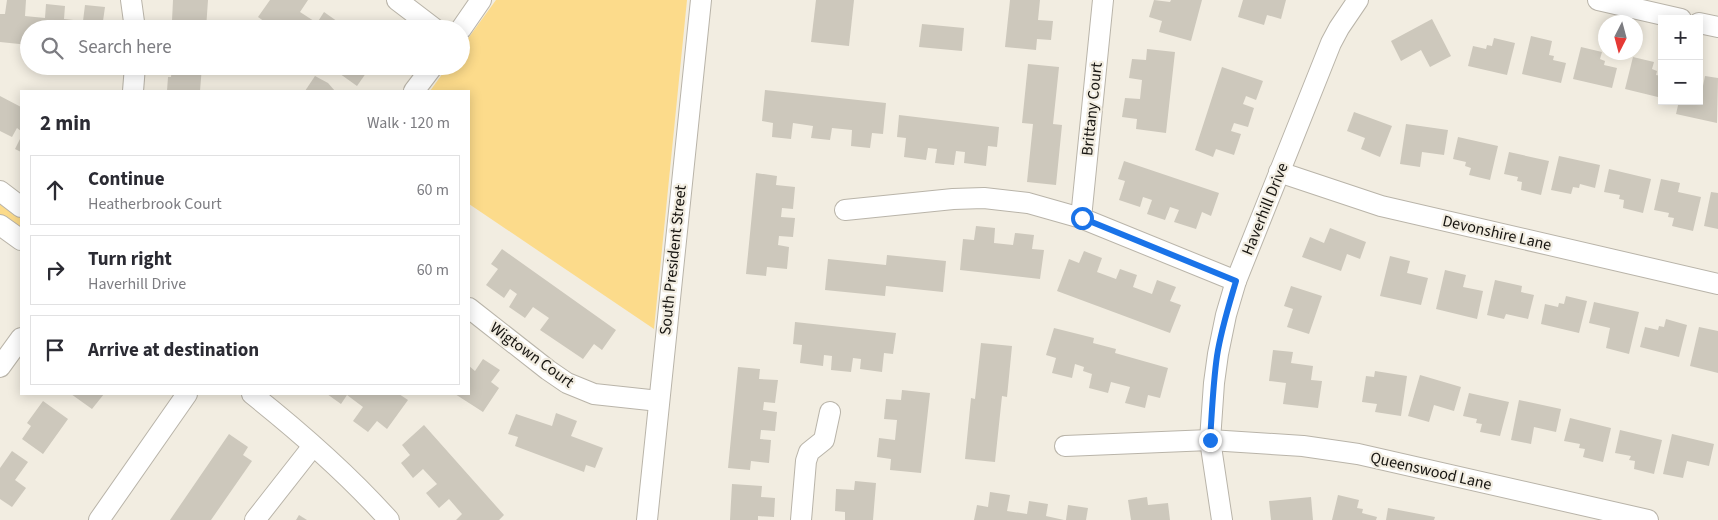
<!DOCTYPE html>
<meta charset="utf-8">
<style>
:root{--surface:#fff;--page:#f7f7f7;--text:#2b2b33;--muted:#7c7c81;--line:#e1e1e2}
body{margin:0;font-family:"Source Sans 3",sans-serif;background:var(--page);color:var(--text)}
.controls{position:absolute;right:15px;top:15px;display:grid;overflow:hidden;border-radius:0px;box-shadow:0 2px 12px #0003}
.controls button{width:45px;height:45px;display:grid;place-items:center;padding:0;border:0;border-bottom:1px solid var(--line);background:var(--surface);color:var(--text);font:25px sans-serif}
.compass{position:absolute;left:1598px;top:15px;width:45px;height:45px;border-radius:50%;background:var(--surface);box-shadow:0 2px 12px #0003;rotate:186deg}
.stop{position:absolute;width:15px;height:15px;margin:-11px;border:4px solid #1a73e8;border-radius:50%;background:#fff}
.stop.end{background:#1a73e8;border-color:#fff;box-shadow:0 1px 5px #0008}
.list{margin:0;padding:0;list-style:none}
h2{display:flex;justify-content:space-between;align-items:center;height:65px;margin:0;padding:0 20px;font-size:21px}
h2 small{font-size:16px;font-weight:400;color:var(--muted)}
.list li{display:grid;grid-template-columns:32px 1fr auto;gap:15px;align-items:center;box-sizing:border-box;height:70px;margin:0 10px 10px;padding:0 10px;border:1px solid var(--line);border-radius:0px}
.list b{display:block;font-size:19px;white-space:nowrap}
.list p{margin:0;font-size:16px;white-space:nowrap;color:var(--muted)}
.list em{font-size:16px;font-style:normal;color:var(--muted)}
.icon{flex:none;width:28px;height:28px;fill:none;stroke:currentColor;stroke-width:2;stroke-linecap:round;stroke-linejoin:round}
.map{position:relative;flex:none;width:1718px;height:520px;overflow:hidden}
.search{position:absolute;background:var(--surface);box-shadow:0 2px 12px #0003;left:20px;top:20px;width:450px;height:55px;display:flex;align-items:center;gap:12px;box-sizing:border-box;padding:0 18px;border-radius:28px;color:var(--muted);font-size:19px}
.panel{position:absolute;background:var(--surface);box-shadow:0 2px 12px #0003;left:20px;top:90px;width:450px;height:305px;border-radius:0px}
.map>svg:first-child{display:block}
.green{fill:#fcdb8b}
.building{fill:#cdc8bc}
.lines{fill:none;stroke-linecap:round;stroke-linejoin:round}
.minor-casing{stroke:#b9b4a9;stroke-width:22}
.minor{stroke:#fff;stroke-width:20}
.route{stroke:#1a73e8;stroke-width:6}
.labels{text-anchor:middle;dominant-baseline:central;stroke-width:4.5;stroke-linejoin:round;paint-order:stroke}
.street-label{font-size:16px;fill:#161410;stroke:#f2ede1}
</style>
<div class="map">
<svg width="1718" height="520" viewBox="0 0 1718 520">
<rect width="100%" height="100%" fill="#f2ede1"/>
<g class="green">
<path d="M496 0H687L654 329 469 204V91H430L448 66H461V48Z"/>
<path d="M0 202 21 217V229L0 214Z"/>
</g>
<g class="building">
<path d="M7 0H26L25 16 45 18 46 4 65 6 64 19 83 21 85 5 105 7 103 21 115 23 114 29H29V45L0 42V14H5Z"/>
<path d="M173 0H208L206 29H175V22L172 21Z"/>
<path d="M270 0H308L300 12 317 23 324 12 341 24 337 29H275L258 17Z"/>
<path d="M816 0H854L849 46 811 42Z"/>
<path d="M1010 0H1040L1038 20 1053 21 1051 40 1037 39 1036 50 1005 47Z"/>
<path d="M1154 0 1170 2 1171 0H1202L1191 41 1159 32 1162 21 1149 17Z"/>
<path d="M1243 0H1286L1281 19 1267 15 1264 25 1238 17Z"/>
<path d="M1432 19 1451 56 1430 67 1421 50 1401 61 1391 41Z"/>
<path d="M922 24 964 28 962 51 919 47Z"/>
<path d="M1531 36 1552 41 1549 55 1554 56 1553 60 1566 63 1561 83 1522 74Z"/>
<path d="M1494 38 1515 43 1507 75 1468 66 1473 46 1486 49 1487 45 1492 46Z"/>
<path d="M1581 47 1602 52 1600 59 1605 61 1604 65 1617 68 1612 88 1573 79Z"/>
<path d="M1147 49 1175 52 1166 133 1136 129 1137 119 1122 117 1125 98 1140 99 1142 80 1129 78 1132 59 1146 60Z"/>
<path d="M1633 57 1654 62 1652 69 1657 71 1656 75 1662 76V98L1625 89Z"/>
<path d="M1028 64 1059 67 1053 124 1062 125 1056 185 1027 182 1033 124 1022 123Z"/>
<path d="M172 66H202L200 91H167L168 77H171Z"/>
<path d="M329 66H371L357 86Z"/>
<path d="M1222 67 1263 81 1256 100 1246 96 1243 104 1254 108 1248 127 1234 123 1231 131 1241 134 1234 155 1216 149 1213 157 1195 150Z"/>
<path d="M315 76 328 83 335 91H305Z"/>
<path d="M1705 76 1718 78 1717 123 1676 114 1679 101H1699V91H1702Z"/>
<path d="M765 90 886 103 883 134 872 133 870 148 851 146 852 130 832 128 830 140 811 138 813 126 793 123 791 139 772 137 773 123 762 121Z"/>
<path d="M0 96 21 107V131L17 128 12 137 0 131Z"/>
<path d="M1354 112 1392 126 1380 157 1361 149 1365 138 1347 131Z"/>
<path d="M899 115 999 127 997 147 988 146 986 166 964 163 965 152 956 151 954 165 935 163 937 149 928 148 926 160 904 157 906 138 897 137Z"/>
<path d="M1406 124 1448 130 1444 155 1422 152 1420 167 1400 164Z"/>
<path d="M21 137V152L15 149Z"/>
<path d="M1458 137 1498 146 1490 180 1469 175 1471 168 1465 166 1466 162 1453 159Z"/>
<path d="M1509 152 1549 161 1541 195 1521 190 1522 182 1517 181 1518 177 1504 174Z"/>
<path d="M1559 156 1600 165 1595 188 1580 184 1579 188 1573 187 1571 194 1551 190Z"/>
<path d="M1124 161 1219 193 1211 216 1202 212 1196 229 1174 222 1179 210 1170 207 1165 220 1147 214 1152 200 1143 197 1140 207 1119 200 1125 181 1118 179Z"/>
<path d="M1609 169 1651 179 1643 213 1623 208 1624 200 1619 199 1620 195 1604 192Z"/>
<path d="M756 173 777 176 776 185 795 187 793 209 782 208 781 217 795 218 793 237 779 236 778 245 789 247 787 269 767 267 766 276 746 274Z"/>
<path d="M1661 179 1680 183 1678 192 1701 197 1693 231 1672 226 1674 218 1668 217 1669 213 1654 210Z"/>
<path d="M1711 192 1718 193V229L1704 226Z"/>
<path d="M976 226 995 228 994 243 1013 245 1015 233 1034 235 1032 249 1044 250 1040 279 960 270 963 239 974 240Z"/>
<path d="M1330 228 1366 242 1360 259 1347 254 1341 271 1302 257 1310 237 1324 243Z"/>
<path d="M502 249 616 330 602 350 594 344 583 359 540 330 549 318 533 307 525 318 509 307 517 294 510 289 504 298 486 285 498 269 491 264Z"/>
<path d="M1084 251 1102 258 1097 272 1116 279 1120 269 1137 275 1133 287 1152 294 1157 280 1176 287 1170 301 1181 305 1170 333 1057 291 1069 259 1079 263Z"/>
<path d="M887 255 946 261 943 292 886 286 885 296 825 290 828 259 886 265Z"/>
<path d="M1390 256 1410 261 1407 273 1428 278 1421 305 1380 296Z"/>
<path d="M1445 270 1466 275 1463 287 1483 291 1477 319 1436 309Z"/>
<path d="M1495 280 1522 286 1521 292 1534 295 1528 319 1506 314 1504 319 1487 315Z"/>
<path d="M1291 286 1322 296 1309 334 1287 327 1293 309 1284 306Z"/>
<path d="M1566 296 1587 301 1579 333 1541 324 1545 304 1558 307 1559 303 1564 304Z"/>
<path d="M1594 302 1639 312 1629 354 1606 348 1610 328 1589 323Z"/>
<path d="M1666 319 1687 325 1679 357 1640 347 1645 327 1658 330 1659 326 1664 327Z"/>
<path d="M795 322 896 333 893 354 884 353 882 372 860 369 861 359 853 358 851 372 831 370 832 356 824 355 823 366 800 363 802 345 793 344Z"/>
<path d="M1699 327 1718 331V373L1690 366Z"/>
<path d="M1054 328 1094 338 1093 343 1116 349 1115 353 1168 368 1160 398 1148 395 1145 408 1125 403 1130 387 1111 382 1108 393 1089 388 1092 374 1083 371 1084 367 1075 364 1072 378 1052 373 1056 358 1046 355Z"/>
<path d="M981 343 1012 346 1007 397 1002 396 995 462 965 459 971 398 975 399Z"/>
<path d="M1273 350 1293 352 1291 363 1313 366 1311 380 1322 381 1318 408 1283 404 1286 383 1269 381Z"/>
<path d="M483 359 500 370 491 382 499 388 483 412 455 394H469V366L475 371Z"/>
<path d="M738 367 760 369 759 379 778 380 775 403 764 402 763 410 777 412 775 431 761 430 760 439 771 440 769 463 751 461 750 470 728 468Z"/>
<path d="M1375 371 1407 376 1401 416 1375 412 1377 404 1362 402 1366 376 1374 377Z"/>
<path d="M1420 375 1461 387 1454 411 1434 405 1429 422 1408 416Z"/>
<path d="M902 390 930 393 921 473 890 470 891 459 877 457 879 438 895 440 897 420 884 419 886 399 901 400Z"/>
<path d="M1469 393 1509 402 1500 436 1480 432 1482 424 1476 423 1477 419 1463 416Z"/>
<path d="M71 394H104L92 409Z"/>
<path d="M327 394H399L408 400 387 429 377 421 368 432 353 421 363 407 347 395 341 404Z"/>
<path d="M1519 400 1561 409 1556 432 1534 427 1531 444 1511 440Z"/>
<path d="M43 401 68 419 43 454 22 439 31 426 27 423Z"/>
<path d="M556 413 577 421 571 436 603 448 595 468 586 465 584 472 515 446 518 437 508 434 516 414 552 426Z"/>
<path d="M1570 418 1611 428 1603 462 1583 457 1585 449 1579 448 1580 444 1564 441Z"/>
<path d="M424 425 504 515 499 520H456L462 514 449 499 439 508 426 493 437 484 423 469 413 478 401 463 410 455 402 445Z"/>
<path d="M1620 430 1662 440 1654 474 1634 469 1635 461 1629 460 1631 456 1615 453Z"/>
<path d="M229 434 248 447 243 455 252 461 211 520H170Z"/>
<path d="M1672 434 1714 444 1709 466 1687 461 1683 478 1663 474Z"/>
<path d="M12 451 28 462 15 480 26 488 12 507 0 499V468Z"/>
<path d="M855 481 876 483 873 520H845V512L835 511 836 489 854 490Z"/>
<path d="M732 484 762 486 761 497 775 498 774 517 758 516V520H730Z"/>
<path d="M990 492 1010 495 1007 511 1027 514 1029 501 1048 504 1046 516 1064 520H974L977 505 988 507Z"/>
<path d="M1338 495 1359 500 1357 508 1363 509 1362 513 1377 517 1376 520H1332Z"/>
<path d="M1147 497 1148 505 1168 503 1170 520H1131L1128 500Z"/>
<path d="M1311 497 1313 520H1271L1269 501Z"/>
<path d="M1068 505 1088 508 1086 520H1066Z"/>
<path d="M1388 508 1435 517 1434 520H1386Z"/>
<path d="M299 515 307 520H296Z"/>
</g>
<g class="lines">
<defs>
<g id="minor">
<path d="M131 0 135 29"/>
<path d="M397 0 435 29"/>
<path d="M1598 0 1681 19"/>
<path d="M1699 23 1718 27"/>
<path d="M461 29 481 0"/>
<path d="M133 91 135 66"/>
<path d="M414 91 433 66"/>
<path d="M1279 172 1381 206 1718 284"/>
<path d="M0 191 21 207"/>
<path d="M845 210 953 199 984 198 1028 203 1081 218 1236 281"/>
<path d="M1081 218 1103 0"/>
<path d="M0 225 21 240"/>
<path d="M469 308 548 370 567 383 594 394 659 401"/>
<path d="M0 367 21 338"/>
<path d="M252 394C301 433 347 473 389 520"/>
<path d="M1065 446 1210 440 1303 446 1358 454 1648 520"/>
<path d="M99 520 187 394"/>
<path d="M255 520 313 446"/>
<path d="M647 520 701 0"/>
<path d="M801 520 806 461 809 452 824 440 830 412"/>
<path d="M1222 520 1210 440 1214 383 1218 354 1226 315 1236 281 1331 43 1339 28 1358 0"/>
</g>
</defs>
<use href="#minor" class="minor-casing"/>
<use href="#minor" class="minor"/>
</g>
<g class="lines">
<path class="route" d="M1082 218 1236 281C1229 305 1221 330 1217 356 1213 384 1212 412 1210 440"/>
</g>
<g class="labels">
<g class="street-label">
<text transform="translate(1092 109) rotate(-84)">Brittany Court</text>
<text transform="translate(1265 209) rotate(-68)">Haverhill Drive</text>
<text transform="translate(1497 233) rotate(13)">Devonshire Lane</text>
<text transform="translate(673 260) rotate(-84)">South President Street</text>
<text transform="translate(532 355) rotate(36)">Wigtown Court</text>
<text transform="translate(1431 471) rotate(13)">Queenswood Lane</text>
</g>
</g>
</svg>
<div class="controls">
<button>+</button>
<button>−</button>
</div>
<svg class="compass" viewBox="-18 -18 36 36"><path d="M0-13l5 13h-10z" fill="#e53935"/><path d="M0 13l5-13h-10z" fill="#7c7c81"/></svg>
<div class="stop" style="left:1082px;top:218px"></div>
<div class="stop end" style="left:1210px;top:440px"></div>
<div class="search"><svg class="icon" aria-label="search" viewBox="0 0 24 24"><circle cx="10" cy="10" r="6"/><path d="M15 15l6 6"/></svg>Search here</div>
<section class="panel">
<h2>2 min<small>Walk · 120 m</small></h2>
<ul class="list">
<li><svg class="icon" aria-label="ahead" viewBox="0 0 24 24"><path d="M12 20V5M6 11l6-6 6 6"/></svg><div><b>Continue</b><p>Heatherbrook Court</p></div><em>60 m</em></li>
<li><svg class="icon" aria-label="right" viewBox="0 0 24 24"><path d="M7 20v-9h11M14 6l5 5-5 5"/></svg><div><b>Turn right</b><p>Haverhill Drive</p></div><em>60 m</em></li>
<li><svg class="icon" aria-label="arrive" viewBox="0 0 24 24"><path d="M6 21V4h12l-3 4 3 4H6"/></svg><div><b>Arrive at destination</b></div></li>
</ul>
</section>
</div>
